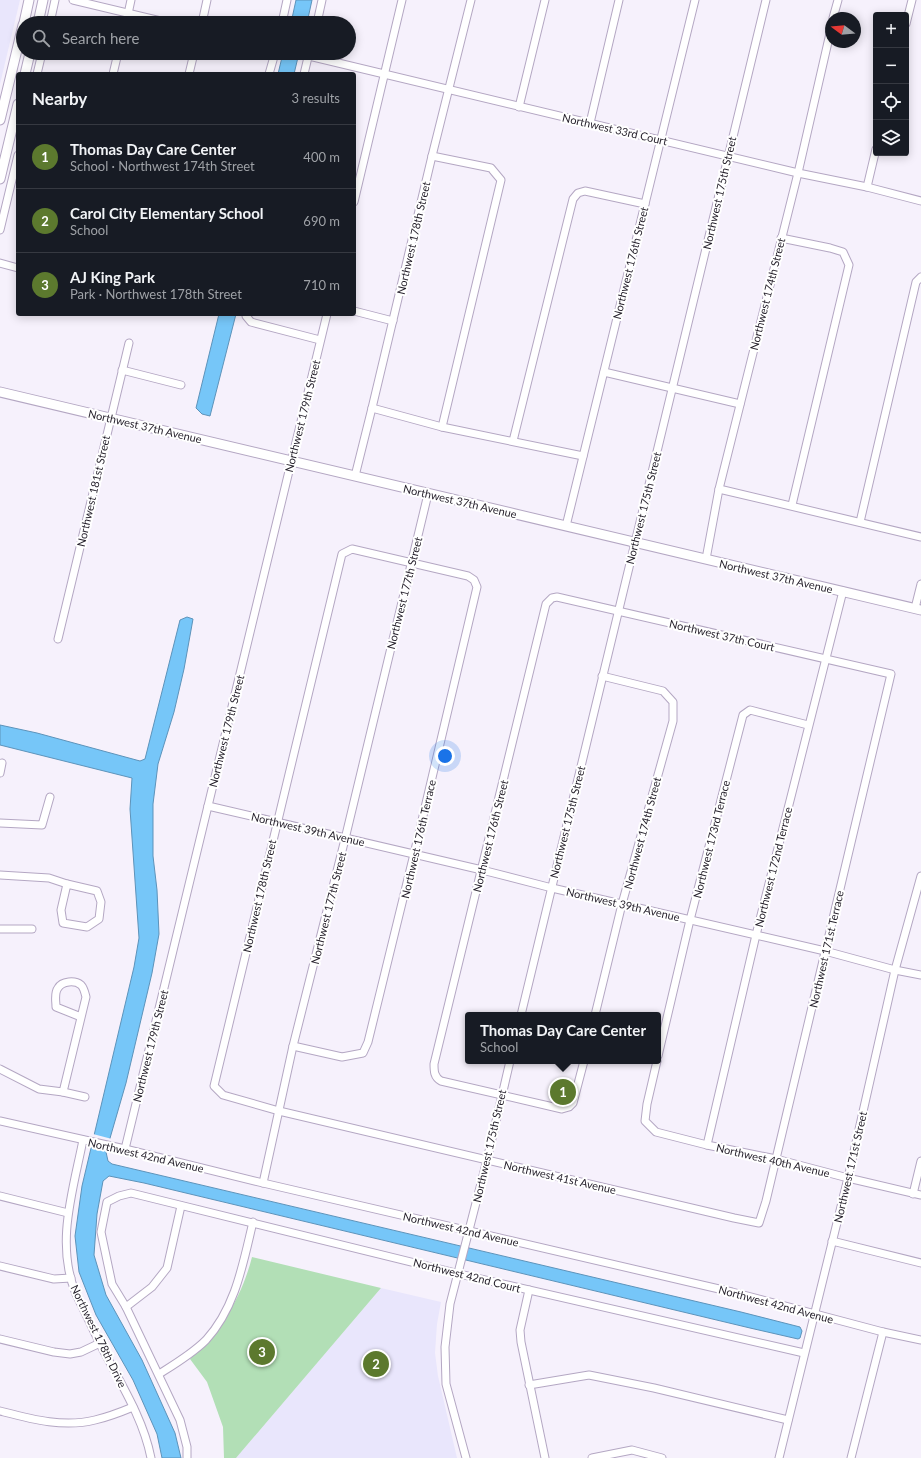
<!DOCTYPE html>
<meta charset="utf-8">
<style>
:root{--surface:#171b24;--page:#242831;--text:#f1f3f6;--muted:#9ea1a6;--line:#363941;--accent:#5c792e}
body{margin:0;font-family:Lato,sans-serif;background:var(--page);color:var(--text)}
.controls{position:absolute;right:12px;top:12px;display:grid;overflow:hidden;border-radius:4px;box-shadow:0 2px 10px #0003}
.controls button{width:36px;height:36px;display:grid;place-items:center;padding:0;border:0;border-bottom:1px solid var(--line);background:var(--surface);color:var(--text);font:20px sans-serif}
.compass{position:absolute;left:825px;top:12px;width:36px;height:36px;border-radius:50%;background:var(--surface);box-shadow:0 2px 10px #0003;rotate:286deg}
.you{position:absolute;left:445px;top:756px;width:14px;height:14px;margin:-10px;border:3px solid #fff;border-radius:50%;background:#1a73e8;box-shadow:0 0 0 6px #1a73e833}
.badge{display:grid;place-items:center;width:26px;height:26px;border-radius:50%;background:var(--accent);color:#fff;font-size:13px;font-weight:700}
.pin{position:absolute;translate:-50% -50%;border:2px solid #fff;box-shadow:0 1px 4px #0006}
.popup{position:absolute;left:465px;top:1012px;width:196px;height:52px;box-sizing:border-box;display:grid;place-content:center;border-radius:4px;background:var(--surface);filter:drop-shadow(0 1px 3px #0005);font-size:13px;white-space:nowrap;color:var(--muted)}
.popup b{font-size:15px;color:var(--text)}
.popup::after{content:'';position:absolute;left:50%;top:100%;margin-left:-8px;border:8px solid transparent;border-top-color:var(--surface)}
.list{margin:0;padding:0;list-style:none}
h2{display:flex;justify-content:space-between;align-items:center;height:52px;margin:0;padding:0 16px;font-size:17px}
h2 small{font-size:13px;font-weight:400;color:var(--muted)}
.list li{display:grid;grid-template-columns:26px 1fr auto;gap:12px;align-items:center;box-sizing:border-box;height:64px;padding:0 16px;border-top:1px solid var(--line)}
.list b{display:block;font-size:15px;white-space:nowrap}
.list p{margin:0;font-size:13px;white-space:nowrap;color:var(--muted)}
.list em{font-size:13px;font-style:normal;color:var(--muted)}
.icon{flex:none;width:22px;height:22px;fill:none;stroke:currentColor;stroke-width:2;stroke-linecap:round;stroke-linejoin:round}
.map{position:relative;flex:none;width:921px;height:1458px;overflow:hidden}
.search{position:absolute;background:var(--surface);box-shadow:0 2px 10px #0003;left:16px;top:16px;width:340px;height:44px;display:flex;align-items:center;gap:10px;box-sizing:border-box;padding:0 14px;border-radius:22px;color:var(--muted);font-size:15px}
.panel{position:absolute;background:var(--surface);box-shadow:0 2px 10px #0003;left:16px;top:72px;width:340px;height:244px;border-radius:4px}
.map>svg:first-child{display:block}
.education{fill:#e9e6fc}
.green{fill:#b2dfb6}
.water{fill:#76c6f8;stroke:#5d93ba}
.pier{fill:#f6f1fc}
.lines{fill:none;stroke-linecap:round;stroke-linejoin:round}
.minor-casing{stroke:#b4a7c3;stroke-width:9}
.major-casing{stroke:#b4a7c3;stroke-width:11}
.minor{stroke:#fff;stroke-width:7}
.major{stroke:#fff;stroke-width:9}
.labels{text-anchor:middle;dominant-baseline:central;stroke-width:4;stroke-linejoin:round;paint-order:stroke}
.street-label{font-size:11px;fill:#221d28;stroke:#fff}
</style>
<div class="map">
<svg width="921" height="1458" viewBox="0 0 921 1458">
<rect width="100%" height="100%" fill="#f6f1fc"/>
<g class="education">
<path d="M0 0H20L0 84Z"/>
<path d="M381 1288 441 1302 437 1324 435 1353 438 1376 457 1458H236Z"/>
</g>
<path class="green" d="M252 1257 381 1288 236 1458H224L223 1427 207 1382 190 1359C221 1328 241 1300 252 1257Z"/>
<g class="water">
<path d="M296 0H312L307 23H291Z"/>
<path d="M283 53H299L294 74H278Z"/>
<path d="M219 314H236L210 416 202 414 196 408Z"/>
<path d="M187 617 193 619 184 669 174 712 158 764 153 804V856L157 890 159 934 152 973 126 1083 106 1152 108 1161 112 1164 741 1312 800 1327 802 1331 800 1338 798 1339 750 1328 144 1183 109 1176 103 1181 97 1214 94 1255 106 1295 142 1360 175 1433 181 1458H162L157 1434 133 1380 96 1315 79 1272 75 1236 82 1186 134 967 139 938 130 809 132 778 0 745V725L37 733 140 761 145 759 180 620Z"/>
</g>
<path class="pier" d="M93 1134 112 1139 109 1151 91 1147Z"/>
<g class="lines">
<defs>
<g id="minor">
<path d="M73 0 169 23"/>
<path d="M833 18 838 0"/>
<path d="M50 23 55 0"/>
<path d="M126 23 131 0"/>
<path d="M202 23 207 0"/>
<path d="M282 23 287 0"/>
<path d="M317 23 322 0"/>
<path d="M906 24 912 0"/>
<path d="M309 56 798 173 867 187 921 201"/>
<path d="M37 74 42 53"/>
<path d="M113 74 118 53"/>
<path d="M189 74 194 53"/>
<path d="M269 74 275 53"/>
<path d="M304 74 309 53"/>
<path d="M519 107 545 0"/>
<path d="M590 123 619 0"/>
<path d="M432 156 491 168 501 180 442 427"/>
<path d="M867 187 876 149"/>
<path d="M354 202 402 0"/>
<path d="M0 230 18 155"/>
<path d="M781 238 830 248 843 252 849 265 792 505"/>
<path d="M0 263 18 268"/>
<path d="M354 311 393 321"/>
<path d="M246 314V316L251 322 320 340"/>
<path d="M122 370 181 385"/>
<path d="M604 372 740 404"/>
<path d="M372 408 442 427 583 456"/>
<path d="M513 441 573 199 578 193 585 191 645 204"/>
<path d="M355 476 372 408 432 156 471 0"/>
<path d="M719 489 921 537"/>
<path d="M860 522 916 282 921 277"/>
<path d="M566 526 695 0"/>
<path d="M706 559 719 489 798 173 831 29"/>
<path d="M915 608 921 584"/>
<path d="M58 639 129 343"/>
<path d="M0 773 2 763"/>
<path d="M208 806 482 870 552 888 825 951 895 970 921 975"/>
<path d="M0 823 42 825 50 797"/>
<path d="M0 875 49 878 67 884"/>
<path d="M67 884 97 891 101 902 99 919 87 927 63 923 61 910Z"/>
<path d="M0 929H32"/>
<path d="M521 1015 766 0"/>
<path d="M595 1015 622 904 673 721V702L663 691 602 676"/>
<path d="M293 1046 342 1057 363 1053 368 1042 414 854 477 587 474 580 468 576 352 549 342 554 214 1086 223 1095 279 1111 734 1218 759 1223 766 1201 891 674 557 597 552 598 546 604 434 1064C434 1071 434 1077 441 1081L562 1109 569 1107 573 1103 584 1061"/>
<path d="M658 1056 690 920 743 715 750 710 808 725"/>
<path d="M657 1061 647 1104 645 1121 656 1132 707 1145 776 1159 848 1178 921 1195"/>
<path d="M0 1069 39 1089 63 1092 86 997C85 993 84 988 81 985 75 980 62 981 58 988 54 993 56 1001 56 1007L81 1017"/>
<path d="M63 1092 85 1097"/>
<path d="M0 1121 125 1149 263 1183 732 1292 883 1332 921 1340"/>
<path d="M83 1140C73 1191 55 1244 76 1294 84 1310 92 1327 100 1344 119 1381 143 1417 151 1458"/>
<path d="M707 1145 756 935 843 591"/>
<path d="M125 1149 327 314"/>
<path d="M263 1183 293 1046 345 839 428 494"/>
<path d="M913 1194 921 1161"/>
<path d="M0 1196 68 1213"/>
<path d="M832 1241 921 1263"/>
<path d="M0 1266 54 1279 71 1278"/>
<path d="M529 1290 520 1330 521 1342 545 1458"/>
<path d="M126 1307 152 1287 167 1268 181 1206"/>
<path d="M0 1339 54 1352 70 1354 81 1352 100 1343"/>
<path d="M159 1374C175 1364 192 1354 206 1340 236 1307 243 1263 253 1222"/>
<path d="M529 1385 589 1375 654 1388 788 1420"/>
<path d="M0 1411C31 1419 63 1428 95 1420 108 1417 121 1412 133 1407"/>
<path d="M187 1458V1447L180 1420 126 1307 112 1284 101 1232 107 1202 119 1196 131 1193 468 1276 804 1353"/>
<path d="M466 1458 446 1384 445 1347 450 1304 487 1160 510 1061"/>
<path d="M592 1458 632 1450 662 1458"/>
<path d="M779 1458 848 1178 895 970 921 876"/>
<path d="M851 1458 883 1332"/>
</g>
<g id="major">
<path d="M24 23 29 0"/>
<path d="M38 23 43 0"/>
<path d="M25 74 30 53"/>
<path d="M0 120 23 25"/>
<path d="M0 179 18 104"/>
<path d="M0 392 921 610"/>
</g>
</defs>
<use href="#minor" class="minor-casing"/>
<use href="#major" class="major-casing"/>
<use href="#minor" class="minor"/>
<use href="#major" class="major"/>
</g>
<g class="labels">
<g class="street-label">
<text transform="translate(615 129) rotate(13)">Northwest 33rd Court</text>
<text transform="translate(719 193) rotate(-77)">Northwest 175th Street</text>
<text transform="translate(413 238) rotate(-77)">Northwest 178th Street</text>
<text transform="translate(630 263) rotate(-76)">Northwest 176th Street</text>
<text transform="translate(767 294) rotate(-76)">Northwest 174th Street</text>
<text transform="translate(302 416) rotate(-76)">Northwest 179th Street</text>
<text transform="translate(145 426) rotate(13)">Northwest 37th Avenue</text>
<text transform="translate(93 491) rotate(-77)">Northwest 181st Street</text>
<text transform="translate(460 501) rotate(13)">Northwest 37th Avenue</text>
<text transform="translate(643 508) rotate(-76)">Northwest 175th Street</text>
<text transform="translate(776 576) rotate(13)">Northwest 37th Avenue</text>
<text transform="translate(404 593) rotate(-76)">Northwest 177th Street</text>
<text transform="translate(722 635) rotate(13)">Northwest 37th Court</text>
<text transform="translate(226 731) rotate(-76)">Northwest 179th Street</text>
<text transform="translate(567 822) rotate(-76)">Northwest 175th Street</text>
<text transform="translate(308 829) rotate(13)">Northwest 39th Avenue</text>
<text transform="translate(642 833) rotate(-75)">Northwest 174th Street</text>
<text transform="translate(490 836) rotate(-76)">Northwest 176th Street</text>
<text transform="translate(418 839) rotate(-77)">Northwest 176th Terrace</text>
<text transform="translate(711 839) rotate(-76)">Northwest 173rd Terrace</text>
<text transform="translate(773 867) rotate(-76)">Northwest 172nd Terrace</text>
<text transform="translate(259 896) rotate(-77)">Northwest 178th Street</text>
<text transform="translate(623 904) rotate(13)">Northwest 39th Avenue</text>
<text transform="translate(328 908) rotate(-76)">Northwest 177th Street</text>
<text transform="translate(826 949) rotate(-77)">Northwest 171st Terrace</text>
<text transform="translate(150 1046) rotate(-76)">Northwest 179th Street</text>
<text transform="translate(489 1146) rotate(-77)">Northwest 175th Street</text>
<text transform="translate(146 1155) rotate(13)">Northwest 42nd Avenue</text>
<text transform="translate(773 1160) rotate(13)">Northwest 40th Avenue</text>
<text transform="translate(850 1167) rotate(-77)">Northwest 171st Street</text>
<text transform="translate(560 1177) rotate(13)">Northwest 41st Avenue</text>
<text transform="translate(461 1229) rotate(13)">Northwest 42nd Avenue</text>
<text transform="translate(467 1275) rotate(14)">Northwest 42nd Court</text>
<text transform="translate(776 1304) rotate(15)">Northwest 42nd Avenue</text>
<text transform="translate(99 1336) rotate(64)">Northwest 178th Drive</text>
</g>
</g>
</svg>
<div class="controls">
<button>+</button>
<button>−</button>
<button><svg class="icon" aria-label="locate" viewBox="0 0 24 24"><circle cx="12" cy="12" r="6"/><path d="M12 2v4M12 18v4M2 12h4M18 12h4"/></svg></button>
<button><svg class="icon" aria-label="layers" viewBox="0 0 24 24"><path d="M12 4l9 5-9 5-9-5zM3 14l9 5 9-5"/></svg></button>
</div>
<svg class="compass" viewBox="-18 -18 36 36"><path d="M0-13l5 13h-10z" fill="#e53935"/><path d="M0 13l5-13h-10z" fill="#9ea1a6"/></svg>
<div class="you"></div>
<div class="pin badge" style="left:563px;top:1092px">1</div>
<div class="popup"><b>Thomas Day Care Center</b>School</div>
<div class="pin badge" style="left:376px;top:1364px">2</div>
<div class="pin badge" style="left:262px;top:1352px">3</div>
<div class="search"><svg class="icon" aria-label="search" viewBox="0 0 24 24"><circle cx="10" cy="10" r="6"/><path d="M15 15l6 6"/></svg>Search here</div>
<section class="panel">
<h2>Nearby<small>3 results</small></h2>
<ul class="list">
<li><span class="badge">1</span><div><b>Thomas Day Care Center</b><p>School · Northwest 174th Street</p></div><em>400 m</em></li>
<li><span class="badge">2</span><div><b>Carol City Elementary School</b><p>School</p></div><em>690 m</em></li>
<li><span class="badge">3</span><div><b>AJ King Park</b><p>Park · Northwest 178th Street</p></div><em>710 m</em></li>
</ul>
</section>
</div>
